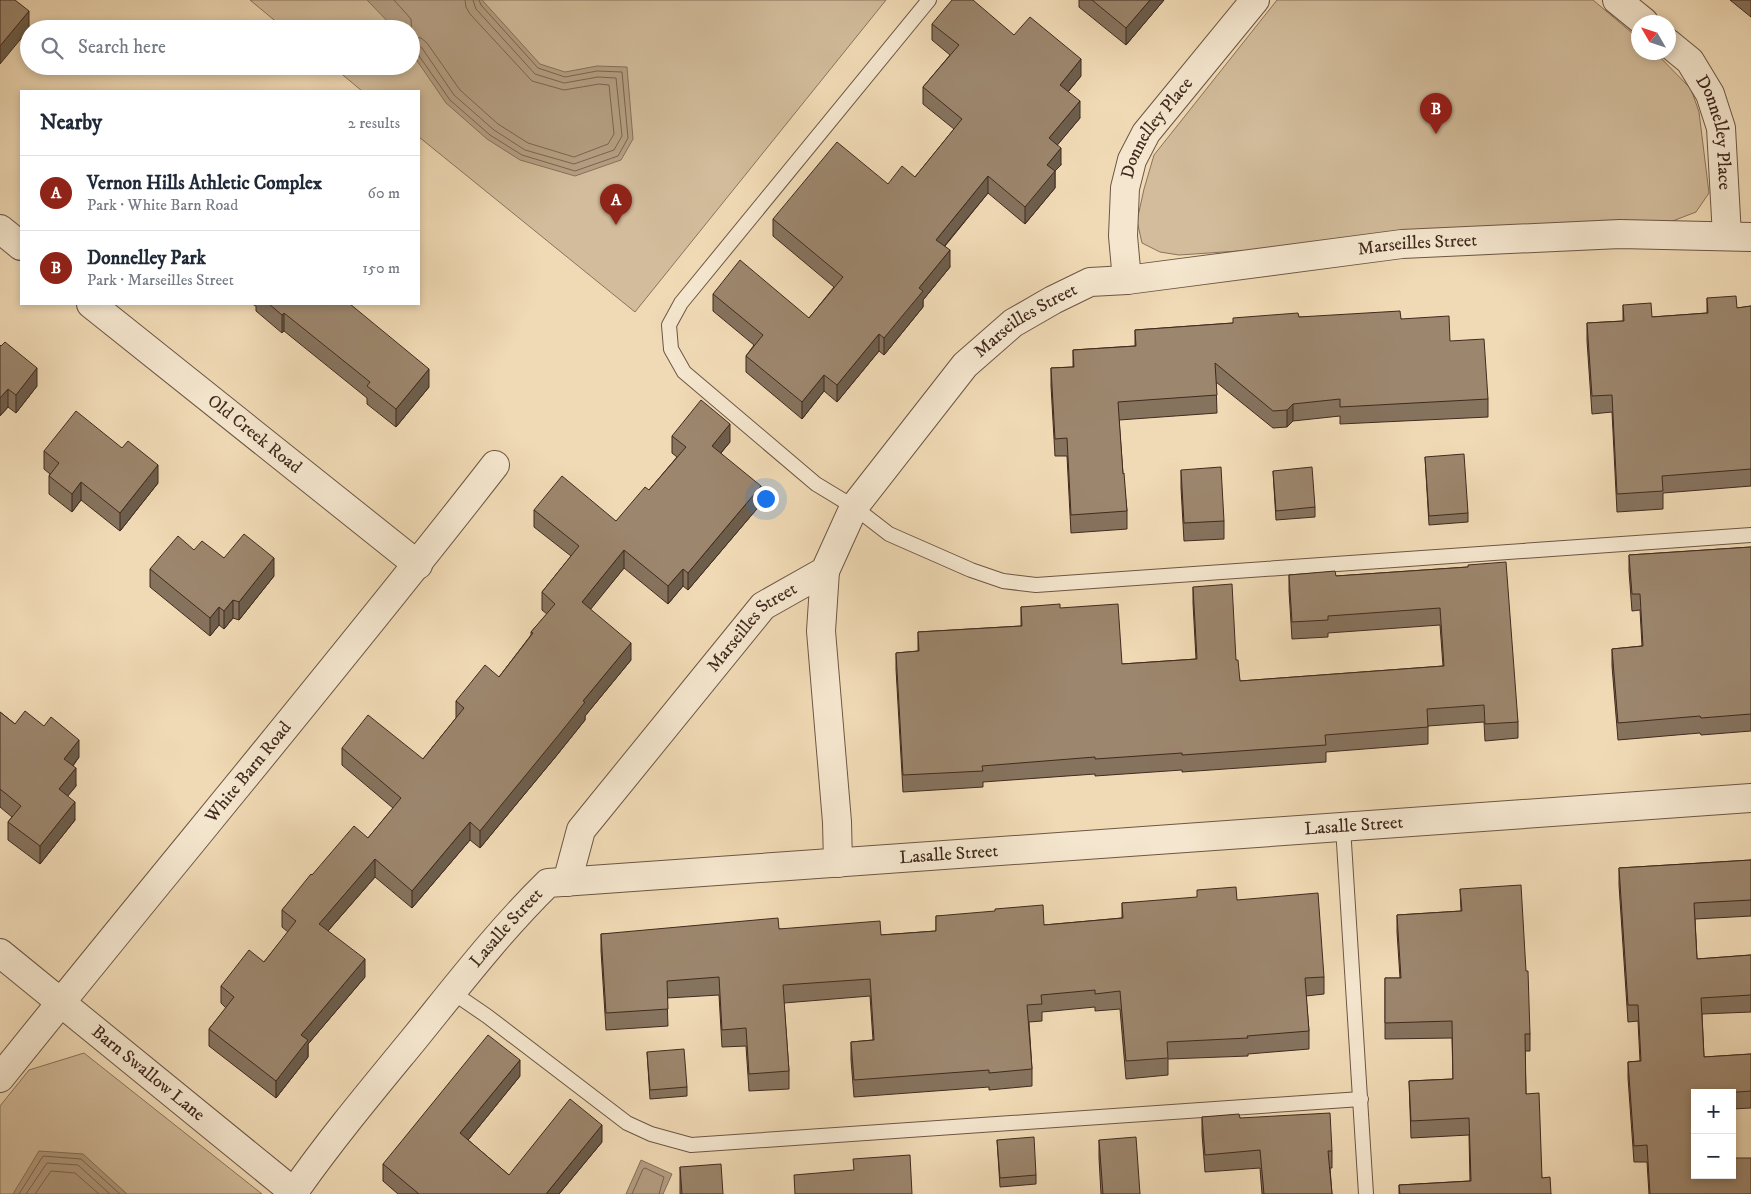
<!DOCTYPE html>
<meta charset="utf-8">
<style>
:root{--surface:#fff;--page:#f2f2f3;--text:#1f2937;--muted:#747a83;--line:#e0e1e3;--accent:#8f2418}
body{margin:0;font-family:"IM FELL DW Pica",serif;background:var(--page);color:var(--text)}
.controls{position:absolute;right:15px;bottom:15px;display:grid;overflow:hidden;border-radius:0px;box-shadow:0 2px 8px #0003}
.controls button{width:45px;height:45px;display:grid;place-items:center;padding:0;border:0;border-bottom:1px solid var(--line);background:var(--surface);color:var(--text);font:25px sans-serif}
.compass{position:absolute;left:1631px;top:15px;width:45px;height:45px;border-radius:50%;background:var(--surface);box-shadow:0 2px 8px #0003;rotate:309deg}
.you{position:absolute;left:765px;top:498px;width:18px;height:18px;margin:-12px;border:4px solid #fff;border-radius:50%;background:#1a73e8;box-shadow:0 0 0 8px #1a73e833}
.badge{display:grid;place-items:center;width:32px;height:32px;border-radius:50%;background:var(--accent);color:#fff;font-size:16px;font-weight:700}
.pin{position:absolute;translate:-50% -41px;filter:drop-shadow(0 1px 2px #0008)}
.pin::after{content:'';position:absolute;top:26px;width:18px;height:15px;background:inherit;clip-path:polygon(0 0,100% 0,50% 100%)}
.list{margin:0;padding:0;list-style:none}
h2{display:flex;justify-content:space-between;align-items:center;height:65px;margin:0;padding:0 20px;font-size:21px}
h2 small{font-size:16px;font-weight:400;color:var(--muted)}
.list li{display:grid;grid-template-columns:32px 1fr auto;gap:15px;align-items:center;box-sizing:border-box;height:75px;padding:0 20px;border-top:1px solid var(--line)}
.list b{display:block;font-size:19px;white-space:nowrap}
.list p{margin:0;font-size:16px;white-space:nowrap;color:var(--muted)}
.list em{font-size:16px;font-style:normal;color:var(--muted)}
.icon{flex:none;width:28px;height:28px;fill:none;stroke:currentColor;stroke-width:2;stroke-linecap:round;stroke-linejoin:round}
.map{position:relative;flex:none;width:1751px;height:1194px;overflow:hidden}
.search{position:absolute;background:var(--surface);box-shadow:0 2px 8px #0003;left:20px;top:20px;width:400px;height:55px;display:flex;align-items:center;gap:12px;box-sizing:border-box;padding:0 18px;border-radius:28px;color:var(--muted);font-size:19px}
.panel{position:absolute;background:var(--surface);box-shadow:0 2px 8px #0003;left:20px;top:90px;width:400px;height:215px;border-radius:0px}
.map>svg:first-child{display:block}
.green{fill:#d2bc9b;stroke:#8a735c}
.water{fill:#b49e82;stroke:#86705a}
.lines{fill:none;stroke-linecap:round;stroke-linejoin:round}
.shore{stroke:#7a6450;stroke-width:1}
.service-casing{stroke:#6d5644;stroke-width:16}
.minor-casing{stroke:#6d5644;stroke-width:30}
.service{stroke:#f5e7cf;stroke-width:14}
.minor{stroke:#f5e7cf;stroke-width:28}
.wall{fill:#86735e;stroke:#412a1e}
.shaded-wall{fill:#6d5e4c;stroke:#412a1e}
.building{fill:#9c866d;stroke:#412a1e}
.labels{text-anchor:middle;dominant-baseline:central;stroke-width:4;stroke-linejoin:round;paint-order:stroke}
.street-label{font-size:18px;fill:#412a1e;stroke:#f5e7cf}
</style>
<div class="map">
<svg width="1751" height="1194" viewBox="0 0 1751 1194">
<rect width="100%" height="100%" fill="#f0dab5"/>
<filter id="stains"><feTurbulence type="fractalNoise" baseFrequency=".004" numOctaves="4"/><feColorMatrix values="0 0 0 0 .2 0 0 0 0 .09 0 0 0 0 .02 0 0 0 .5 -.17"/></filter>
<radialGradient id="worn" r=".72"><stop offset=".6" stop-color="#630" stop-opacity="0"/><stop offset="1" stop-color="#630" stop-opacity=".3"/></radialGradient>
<g class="green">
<path d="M250 0H886L635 312 419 137V91H362L332 66H411V29H285Z"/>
<path d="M1277 0H1593L1638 38V52L1656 53 1691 89 1699 112 1709 193 1696 212 1670 222 1179 255 1160 252 1142 243 1137 221 1144 189 1154 155Z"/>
<path d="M84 1053 262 1194H0V1106L29 1070Z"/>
</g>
<g class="water">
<path d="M367 0H482L540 64 565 72 597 66 627 67 633 139 621 160 575 176 520 160 487 139 446 103 411 52V29H395Z"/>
<path d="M39 1151 83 1154 127 1194H13Z"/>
<path d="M641 1160 672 1174 663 1194H626Z"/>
</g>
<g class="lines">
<g class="shore">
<path d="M394 0 411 19 412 36 421 38 427 43 460 90 498 124 528 143 574 157 608 144 614 134 609 85 599 84 564 90 532 81 470 14 466 7 465 0"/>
<path d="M411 44 417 45 422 48 454 95 494 130 525 150 574 164 614 150 622 136 616 78 598 77 564 83 535 74 476 9 473 0"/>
<path d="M411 50 417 53 450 100 490 135 522 155 575 171 618 156 628 138 622 72 597 71 565 77 538 68 481 5 479 0"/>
<path d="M19 1194 43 1156 81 1159 120 1194"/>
<path d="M26 1194 47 1163 78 1165 110 1194"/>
<path d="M35 1194 51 1171 75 1173 99 1194"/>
<path d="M632 1194 643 1169 645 1168 664 1177 659 1194"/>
</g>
<defs>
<g id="service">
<path d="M929 0 681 303 669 325 671 349 684 372 816 484 854 507 889 534 971 570 1003 581 1036 585 1751 535"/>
<path d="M1343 827 1366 1194"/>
<path d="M452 992 487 1016 627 1123 651 1134 691 1145 1361 1099"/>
</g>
<g id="minor">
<path d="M1617 0 1644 22"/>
<path id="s1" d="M1668 43 1690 61 1710 94 1721 128 1727 236"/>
<path d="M0 229 21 246"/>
<path id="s2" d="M1127 280 1123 236 1125 188 1132 160 1146 133 1255 0"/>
<path id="s3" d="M91 304 418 565"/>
<path d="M825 571 821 631 837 822 838 863"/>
<path id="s4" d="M567 882 581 830 763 606 825 571 854 507 965 365 1013 323 1053 300 1090 282 1127 280 1402 244 1620 234 1751 237"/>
<path id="s5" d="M0 953 296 1194"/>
<path id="s6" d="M0 1078C164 873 334 672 495 465"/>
<path id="s7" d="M294 1192C331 1139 373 1089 414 1039 457 986 499 931 548 883L1751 798"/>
</g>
</defs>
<use href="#service" class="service-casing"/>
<use href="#minor" class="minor-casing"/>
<use href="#service" class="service"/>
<use href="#minor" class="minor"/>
</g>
<g class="wall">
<path d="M1079 0H1164L1126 45 1079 7Z"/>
<path d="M1730 0H1751V17Z"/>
<path d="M932 24 1014 35 1081 76 1068 92 1080 118 1057 145 1061 165 1055 171V188L1025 224 988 193 945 246 950 267 923 300V307L884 355 879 351 837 402 824 391 802 419 746 372V356L754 345 713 311V294L809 318 834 287 773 236V219L888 184 915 177 954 129 923 104V87L950 55 932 40Z"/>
<path d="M1707 298 1737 308 1751 306V486L1663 493V509L1617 512 1612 412 1592 414 1587 341V323L1623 321V305L1652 317 1707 313Z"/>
<path d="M252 304H350L429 387 396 427 367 404V398L284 331 282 333 256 311V306Z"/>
<path d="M1299 317 1401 319 1450 341 1488 399V417L1340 424V416L1293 421 1287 427 1273 428 1216 382 1217 413 1119 420 1123 474 1127 511V529L1071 533 1067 456H1055L1051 386V368L1073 367V350L1135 346V330L1233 323Z"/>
<path d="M0 345 37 386 16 413 8 407 0 416Z"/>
<path d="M672 436 730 442 721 453 761 504 688 590 683 586 668 604 624 568 590 609 631 660 585 716V720L557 755 480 848 470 840 412 908 375 877 328 931 365 977 308 1044V1057L276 1098 209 1046V1029L226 1008 221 1003V986L264 962 288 932 282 927V910L312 875 368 838 393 808 342 765V748L423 759 456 718V701L499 677 531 635V632L547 614 542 610V592L571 556 534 527V510L616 521 649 490 677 457 672 453Z"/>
<path d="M44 451 158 483 120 531 81 500 72 512 49 494V476L50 474 44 469Z"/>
<path d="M1425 457 1468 513V522L1429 525Z"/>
<path d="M1181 470 1224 521V539L1184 541 1181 488Z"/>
<path d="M1273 471 1315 507V517L1276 520Z"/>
<path d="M1751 547V731L1701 735 1700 733 1618 740 1612 666V649L1642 646 1640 610 1632 611 1629 571V555Z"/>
<path d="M194 550 224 558 274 576 239 620 233 618 224 629 219 625 210 636 150 587V569Z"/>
<path d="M1468 567 1518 722V738L1485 741 1484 722 1428 726V744L1326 752V762L1182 772V770L1095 776V774L983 782V787L903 792 896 669V653L918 651V632L1021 626V607L1060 608 1122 664 1196 659 1193 603V587L1236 660 1240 681 1443 666 1440 625 1328 633V637L1292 639 1289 591V575L1336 576Z"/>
<path d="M0 712 15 724 79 757 73 766 76 786 67 796 75 820 40 864 8 840V822L12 817 0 807Z"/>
<path d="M1751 860V916L1695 919 1697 959 1751 955V1012L1702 1014 1704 1057 1751 1054V1108L1732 1109V1093H1695V1175L1751 1194H1649L1647 1162H1634L1628 1078V1062L1640 1061 1638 1021 1628 1022 1619 885V868Z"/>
<path d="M1460 889 1530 1034V1051H1525L1526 1094 1542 1178 1551 1194H1399V1185L1470 1181 1469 1135 1411 1138 1409 1081 1453 1079 1452 1038 1385 1039V978H1400L1397 932V915L1461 911Z"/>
<path d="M1237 900 1324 977V994L1306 996 1309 1031V1049L1248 1054V1056L1168 1059V1075L1126 1079 1120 1009 1095 1011V1007L1042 1012V1021L1029 1022 1032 1069V1086L989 1090V1087L854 1097 851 1060V1042L873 1040 870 996 784 1003 789 1071V1089L749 1091 746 1046 722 1047 719 995 667 998 668 1026 606 1030 601 951V934L779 929 881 935 936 931V916L1044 925 1122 918V903Z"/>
<path d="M647 1052 687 1087V1096L650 1099Z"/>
<path d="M520 1076 468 1140 509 1175 602 1142 559 1194H398L383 1181V1164Z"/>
<path d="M1202 1117 1240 1118 1332 1151V1168H1330L1332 1194H1262L1260 1168 1205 1172 1202 1134Z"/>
<path d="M997 1140 1036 1175V1184L1000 1187Z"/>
<path d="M1099 1140 1140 1194H1101L1099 1158Z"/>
<path d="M680 1167 723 1194H680Z"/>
</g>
<g class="shaded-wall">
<path d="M1150 0H1164L1126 45V28Z"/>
<path d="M29 11V29L0 64V46Z"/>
<path d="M1081 59V76L1060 101V85Z"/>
<path d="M1080 101V118L1049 155V138Z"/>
<path d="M1061 148V165L1055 171V188L1025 224V207L1047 165Z"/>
<path d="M988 176V193L936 256V240Z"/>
<path d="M950 250V267L923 300V307L884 355V338L919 288Z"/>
<path d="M284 313V331L282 333V315Z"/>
<path d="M879 334V351L837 402V385Z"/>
<path d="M37 368V386L16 413V395Z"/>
<path d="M429 369V387L396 427V409Z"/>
<path d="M824 375V391L802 419V402Z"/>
<path d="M8 389V407L0 416V398Z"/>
<path d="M1293 404V421L1287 427V410Z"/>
<path d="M730 424V442L712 463V446Z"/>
<path d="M158 465V483L120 531V513Z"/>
<path d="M81 482V500L72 512V494Z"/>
<path d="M761 486V504L688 590V573Z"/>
<path d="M624 550V568L582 620V602Z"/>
<path d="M274 558V576L239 620V602Z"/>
<path d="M683 569V586L668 604V586Z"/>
<path d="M233 600V618L224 629V611Z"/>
<path d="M219 607V625L210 636V618Z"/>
<path d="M631 643V660L585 716V720L557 755 480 848V831L583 701Z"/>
<path d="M79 740V757L64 777V759Z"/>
<path d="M76 768V786L59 807V789Z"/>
<path d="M75 802V820L40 864V846Z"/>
<path d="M470 822V840L412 908V891Z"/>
<path d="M375 859V877L319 941V924Z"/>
<path d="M365 959V977L308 1044V1057L276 1098V1081L301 1035Z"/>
<path d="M520 1060V1076L460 1150V1133Z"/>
<path d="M602 1125V1142L559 1194H546Z"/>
</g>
<g class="building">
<path d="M0 0H15L29 11 0 46Z"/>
<path d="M952 0H973L1014 35 1030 17 1081 59 1060 85 1080 101 1049 138 1061 148 1047 165 1055 171 1025 207 988 176 936 240 950 250 919 288 923 291 884 338 879 334 837 385 824 375 802 402 746 356 763 335 713 294 740 260 809 318 843 277 773 219 837 142 888 184 902 166 915 177 962 119 923 87 959 45 932 24Z"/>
<path d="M1092 0H1150L1126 28Z"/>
<path d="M1736 296 1737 308 1751 306V469L1662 476 1663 491 1617 494 1612 395 1592 396 1587 323 1624 321 1623 305 1651 303 1652 317 1708 313 1707 298Z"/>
<path d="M269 304H350L429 369 396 409 367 386 370 382 284 313 282 315Z"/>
<path d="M1400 311 1401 319 1449 316 1450 341 1484 339 1488 399 1340 407V399L1293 404 1287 410 1273 411 1215 363 1217 395 1118 402 1123 474 1124 473 1127 511 1071 515 1067 438 1055 439 1051 368 1074 367 1073 350 1136 346 1135 330 1233 323V318L1298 313 1299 317Z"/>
<path d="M5 342 37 368 16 395 8 389 0 398V345L1 346Z"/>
<path d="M701 400 730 424 712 446 761 486 688 573 683 569 668 586 624 550 582 602 631 643 583 701 585 702 557 737 480 831 470 822 412 891 375 859 319 924 365 959 301 1035 308 1040 276 1081 209 1029 234 997 221 986 249 950 264 962 296 921 282 910 311 874 312 875 354 826 368 838 401 798 342 748 368 715 423 759 464 708 456 701 485 665 499 677 533 633 531 632 555 604 542 592 579 546 534 510 562 476 616 521 645 487 649 490 686 447 672 436Z"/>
<path d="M76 411 122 448 128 441 158 465 120 513 81 482 72 494 49 476 59 463 44 451Z"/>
<path d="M1464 454 1468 513 1429 516 1425 457Z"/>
<path d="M1221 467 1224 521 1184 523 1181 470Z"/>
<path d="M1312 467 1315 507 1276 511 1273 471Z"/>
<path d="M244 534 274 558 239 602 233 600 224 611 219 607 210 618 150 569 178 536 194 550 202 541 224 558Z"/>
<path d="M1751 547V714L1701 718 1700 716 1618 723 1612 649 1643 646 1640 594H1632L1629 555Z"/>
<path d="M1506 562 1518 722 1485 724 1484 705 1427 709 1428 727 1325 735 1326 745 1182 755V753L1095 759V757L982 766 983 771 903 775 896 653 919 651 918 632 1022 626 1021 607 1060 604V608L1118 604 1122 664 1197 659 1193 587 1232 584 1236 660H1238L1240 681 1444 666 1440 608 1328 616V620L1292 622 1289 575 1335 571 1336 576 1468 567V565Z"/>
<path d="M25 711 44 726 51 717 79 740 64 759 76 768 59 789 75 802 40 846 8 822 21 806 0 789V712L15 724Z"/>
<path d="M1751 860V900L1694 903 1697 959 1751 955V995L1701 998 1704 1057 1751 1054V1091L1724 1093H1695V1175H1732V1158H1751V1194H1650L1647 1145 1634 1146 1628 1062 1641 1061 1638 1005H1628L1619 868Z"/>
<path d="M1521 885 1526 971H1528L1530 1034H1525L1526 1094 1539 1093 1542 1178 1550 1177 1551 1194H1400L1399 1185 1471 1181 1469 1118 1411 1121 1409 1081 1453 1079 1452 1021 1385 1023V978H1401L1397 915 1462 911 1460 889Z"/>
<path d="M1236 887 1237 900 1318 893 1324 977 1305 978 1309 1031 1247 1036 1248 1038 1167 1042 1168 1058 1126 1061 1120 991 1095 994V990L1041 995 1042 1004 1027 1005 1032 1069 989 1073V1070L854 1080 851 1042 874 1040 870 979 783 985 789 1071 749 1074 746 1028 722 1030 719 977 667 981 668 1009 606 1013 601 934 778 918 779 929 880 921 881 935 936 931V916L995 911V909L1043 905 1044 925 1123 918 1122 903 1197 897V890Z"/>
<path d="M488 1035 520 1060 460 1133 509 1175 570 1099 602 1125 546 1194H419L383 1164Z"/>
<path d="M684 1049 687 1087 650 1090 647 1052Z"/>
<path d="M1330 1113 1332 1151H1328L1332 1194H1264L1260 1150 1205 1155 1202 1117 1239 1114 1240 1118Z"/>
<path d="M1034 1137 1036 1175 1000 1178 997 1140Z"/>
<path d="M1136 1137 1140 1194H1103L1099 1140Z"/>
<path d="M910 1155 912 1194H795L794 1175 854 1170 853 1159Z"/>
<path d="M721 1164 723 1194H682L680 1167Z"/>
</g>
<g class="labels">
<g class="street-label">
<text stroke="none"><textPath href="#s2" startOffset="161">Donnelley Place</textPath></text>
<text stroke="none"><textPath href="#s1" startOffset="106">Donnelley Place</textPath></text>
<text stroke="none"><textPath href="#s4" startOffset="1145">Marseilles Street</textPath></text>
<text stroke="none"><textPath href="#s4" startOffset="740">Marseilles Street</textPath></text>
<text stroke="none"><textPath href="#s3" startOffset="209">Old Creek Road</textPath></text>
<text stroke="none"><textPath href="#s4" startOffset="320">Marseilles Street</textPath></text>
<text stroke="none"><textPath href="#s6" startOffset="394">White Barn Road</textPath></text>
<text stroke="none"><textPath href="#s7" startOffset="1208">Lasalle Street</textPath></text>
<text stroke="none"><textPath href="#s7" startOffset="802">Lasalle Street</textPath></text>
<text stroke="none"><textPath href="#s7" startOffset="339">Lasalle Street</textPath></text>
<text stroke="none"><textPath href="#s5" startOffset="191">Barn Swallow Lane</textPath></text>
</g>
</g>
<rect width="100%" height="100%" filter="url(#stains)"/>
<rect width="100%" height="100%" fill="url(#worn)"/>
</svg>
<div class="controls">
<button>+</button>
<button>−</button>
</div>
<svg class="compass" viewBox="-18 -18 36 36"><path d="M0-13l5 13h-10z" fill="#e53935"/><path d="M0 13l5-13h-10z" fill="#747a83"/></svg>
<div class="you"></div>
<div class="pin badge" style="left:616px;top:225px">A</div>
<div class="pin badge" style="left:1436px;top:134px">B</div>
<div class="search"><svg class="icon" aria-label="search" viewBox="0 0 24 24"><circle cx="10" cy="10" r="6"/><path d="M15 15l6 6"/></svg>Search here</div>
<section class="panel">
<h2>Nearby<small>2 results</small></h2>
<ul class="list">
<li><span class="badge">A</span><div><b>Vernon Hills Athletic Complex</b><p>Park · White Barn Road</p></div><em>60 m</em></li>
<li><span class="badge">B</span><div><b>Donnelley Park</b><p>Park · Marseilles Street</p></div><em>150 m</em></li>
</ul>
</section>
</div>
